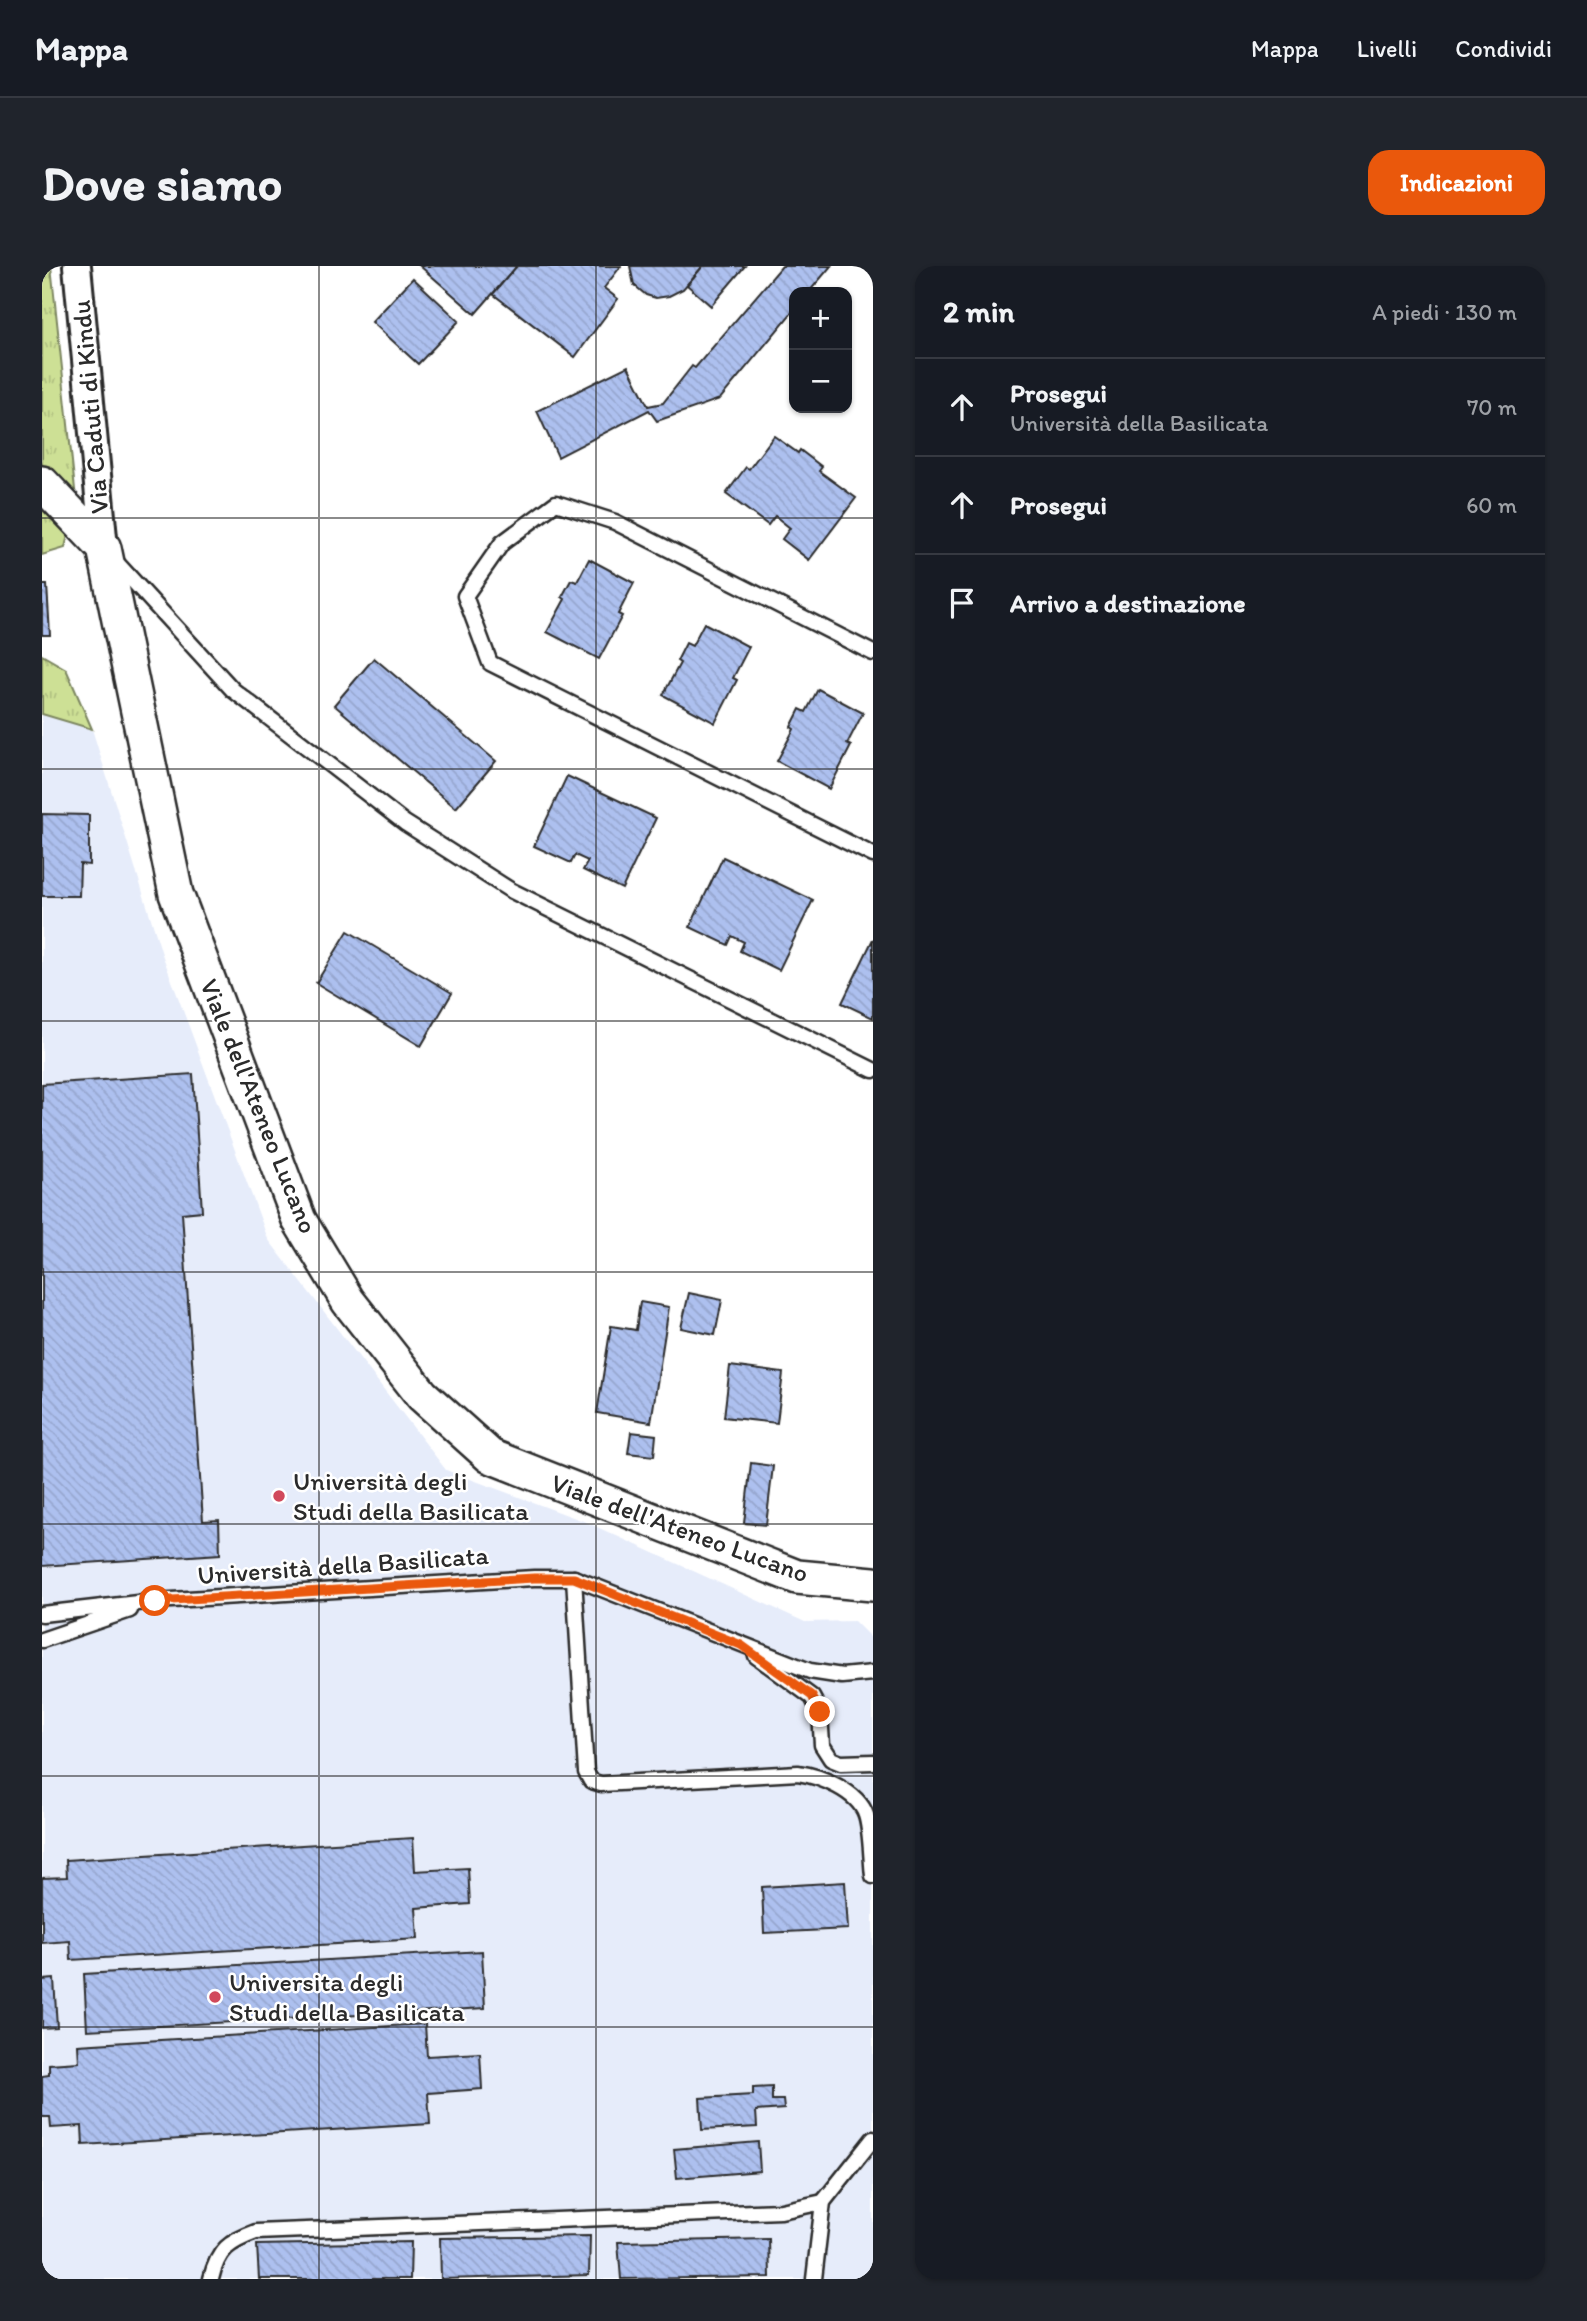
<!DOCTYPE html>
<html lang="it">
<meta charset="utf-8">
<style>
:root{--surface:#171b24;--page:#20242c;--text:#f1f3f6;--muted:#9ea1a6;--line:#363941;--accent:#ea580c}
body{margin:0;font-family:Itim,sans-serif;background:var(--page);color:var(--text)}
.controls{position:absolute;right:21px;top:21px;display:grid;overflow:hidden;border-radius:14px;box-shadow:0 2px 5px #0004}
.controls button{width:63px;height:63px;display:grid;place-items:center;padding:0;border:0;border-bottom:2px solid var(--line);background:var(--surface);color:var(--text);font:35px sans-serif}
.stop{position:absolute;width:21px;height:21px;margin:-16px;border:5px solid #ea580c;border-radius:50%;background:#fff}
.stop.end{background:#ea580c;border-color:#fff;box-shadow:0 2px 7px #0008}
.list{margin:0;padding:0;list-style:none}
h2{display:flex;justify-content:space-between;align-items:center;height:91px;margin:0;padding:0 28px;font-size:30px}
h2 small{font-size:23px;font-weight:400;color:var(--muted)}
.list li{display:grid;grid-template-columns:46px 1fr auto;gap:21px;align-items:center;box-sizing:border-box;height:98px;padding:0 28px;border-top:2px solid var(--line)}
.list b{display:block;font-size:26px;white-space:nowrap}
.list p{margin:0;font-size:23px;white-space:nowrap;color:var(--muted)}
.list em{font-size:23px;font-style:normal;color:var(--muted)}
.icon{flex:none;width:38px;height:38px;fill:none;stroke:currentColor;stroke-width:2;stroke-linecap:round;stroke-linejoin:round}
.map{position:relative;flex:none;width:831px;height:2013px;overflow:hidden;border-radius:21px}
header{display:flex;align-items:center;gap:42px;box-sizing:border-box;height:98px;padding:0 35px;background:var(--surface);border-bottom:2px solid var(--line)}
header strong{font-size:33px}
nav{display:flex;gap:38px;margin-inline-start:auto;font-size:24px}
.intro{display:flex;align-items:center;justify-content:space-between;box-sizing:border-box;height:168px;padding:0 42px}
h1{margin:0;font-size:49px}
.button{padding:18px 32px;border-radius:21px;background:var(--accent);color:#fff;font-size:24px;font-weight:700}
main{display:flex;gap:42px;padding:0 42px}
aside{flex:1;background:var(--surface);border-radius:21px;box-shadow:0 2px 5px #0004}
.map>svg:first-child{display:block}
.built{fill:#e6ecfa}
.grass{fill:url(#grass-tufts);stroke:#7c8660;stroke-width:2}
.building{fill:url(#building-back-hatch);stroke:#2b2b2b;stroke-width:2}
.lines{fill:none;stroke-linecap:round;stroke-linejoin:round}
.service-casing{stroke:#2b2b2b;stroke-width:19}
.minor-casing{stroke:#2b2b2b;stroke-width:32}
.tertiary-casing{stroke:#2b2b2b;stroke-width:38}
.service{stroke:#fff;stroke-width:14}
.minor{stroke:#fff;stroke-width:26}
.tertiary{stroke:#fff;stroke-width:33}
.route{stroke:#ea580c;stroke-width:9}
.grid{fill:none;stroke:#2b2b2b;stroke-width:2;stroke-opacity:0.55}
.poi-dot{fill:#d1495b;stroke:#fff;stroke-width:2.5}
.labels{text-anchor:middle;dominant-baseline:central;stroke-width:5;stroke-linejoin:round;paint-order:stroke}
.street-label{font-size:26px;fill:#2b2b2b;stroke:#fff}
.poi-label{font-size:26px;fill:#2b2b2b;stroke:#fff;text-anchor:start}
</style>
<header>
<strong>Mappa</strong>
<nav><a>Mappa</a><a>Livelli</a><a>Condividi</a></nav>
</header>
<div class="intro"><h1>Dove siamo</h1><a class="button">Indicazioni</a></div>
<main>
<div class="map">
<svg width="831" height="2013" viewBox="0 0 831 2013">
<defs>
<pattern id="grass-tufts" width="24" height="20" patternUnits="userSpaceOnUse" patternTransform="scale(1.75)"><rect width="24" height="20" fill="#cde095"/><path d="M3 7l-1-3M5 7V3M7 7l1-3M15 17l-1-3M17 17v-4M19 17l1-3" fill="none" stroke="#b0c081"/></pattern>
<pattern id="building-back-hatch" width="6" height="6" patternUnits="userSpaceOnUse" patternTransform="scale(1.75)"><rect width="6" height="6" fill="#adc0ef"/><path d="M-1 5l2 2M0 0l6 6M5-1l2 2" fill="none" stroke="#95a5cd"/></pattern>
</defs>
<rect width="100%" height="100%" fill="#fff"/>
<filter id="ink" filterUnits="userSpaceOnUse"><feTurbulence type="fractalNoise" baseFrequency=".0143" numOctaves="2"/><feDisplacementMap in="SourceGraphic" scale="14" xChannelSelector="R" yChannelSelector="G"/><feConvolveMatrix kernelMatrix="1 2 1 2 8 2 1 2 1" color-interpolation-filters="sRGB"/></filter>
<g filter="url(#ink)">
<path class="built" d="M0 448 50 463 120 688 226 973 404 1204 544 1256 763 1356 812 1355 831 1374V2013H0Z"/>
<g class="grass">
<path d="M0 0H9L34 233 23 282 0 289Z"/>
<path d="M0 389 24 403 50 463 0 448Z"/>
</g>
<g class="building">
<path d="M378 0H475L433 48Z"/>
<path d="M475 0H579L562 22 576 33 533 91 451 28Z"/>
<path d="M588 0H661L641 23 627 30 614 32 604 29 592 19Z"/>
<path d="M661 0H703L669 40 645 19Z"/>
<path d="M740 0H789L767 26H752V44L678 133 615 155 607 144 516 191 495 145 586 100 606 140 621 137 650 100 653 102Z"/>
<path d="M371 12 417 55 376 98 330 56Z"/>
<path d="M732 170 756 187 758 184 780 201 777 205 814 232 767 294 740 273 748 262 733 250 726 259 684 228 704 201 707 203Z"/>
<path d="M547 293 592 317 576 348 580 350 557 393 505 366 523 333 520 331 529 314 535 316Z"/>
<path d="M0 319H5L8 369H0Z"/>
<path d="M662 357 707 381 691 412 695 414 673 457 621 429 638 397 635 395 644 377 650 380Z"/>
<path d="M332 392 454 495 414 542 292 439Z"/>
<path d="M776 423 821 447 805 478 809 480 787 523 735 495 752 463 749 461 758 443 764 446Z"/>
<path d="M525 510 614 552 580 623 541 604 546 595 533 589 529 597 492 580Z"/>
<path d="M0 548 47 549V599L38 598 37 630H0Z"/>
<path d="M681 591 771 634 737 704 698 685 702 676 690 670 686 679 648 661Z"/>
<path d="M306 665 410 727 379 780 274 717Z"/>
<path d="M831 673V752L800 737Z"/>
<path d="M151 808 160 945 140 947 161 1255 177 1254 178 1288 0 1300V818Z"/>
<path d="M647 1027 680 1034 673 1069 639 1062Z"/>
<path d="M598 1036 627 1041 609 1156 555 1147 569 1060 594 1064Z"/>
<path d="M688 1100 741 1107 735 1157 682 1151Z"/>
<path d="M589 1166 614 1169 612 1190 586 1187Z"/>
<path d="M709 1197 731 1200 724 1259 702 1257Z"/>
<path d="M371 1572 373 1605 426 1602 428 1638 374 1642 376 1673 29 1694 28 1675 0 1677V1612L25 1611 24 1594Z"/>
<path d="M803 1616 806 1663 722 1667 720 1621Z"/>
<path d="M440 1685 443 1742 45 1764 42 1708Z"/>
<path d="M12 1713 15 1761 0 1762V1714Z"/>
<path d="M383 1758 385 1790 438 1787 440 1823 386 1827 388 1858 41 1879 40 1860 9 1862 8 1851H0V1810L7 1809V1798L37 1796 36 1779Z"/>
<path d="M730 1821V1834H741L742 1843 714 1845 715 1861 660 1864 658 1832 711 1829V1822Z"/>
<path d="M716 1876 718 1905 635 1912 632 1883Z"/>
<path d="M548 1970 547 2009 399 2013 398 1972Z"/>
<path d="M727 1973 728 2011 579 2013 576 1976Z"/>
<path d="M369 1976 368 2013H217L215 1979Z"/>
</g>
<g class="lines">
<defs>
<g id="service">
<path d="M72 294 191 424 363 557 468 624 831 804"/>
<path d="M831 387 573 256 514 237 460 277 423 330 448 397 831 589"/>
<path d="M532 1312 544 1506 549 1515 559 1518 756 1507C778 1510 816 1525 824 1549 829 1564 829 1593 831 1610"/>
<path d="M0 1348 113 1335 492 1312H532L768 1405 800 1410 831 1407"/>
<path d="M0 1374 88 1344"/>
<path d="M714 1390 770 1431 778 1446 780 1479 789 1493 799 1497 831 1496"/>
<path d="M169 2013C176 1983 187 1976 214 1966L739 1945 781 1936"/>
<path d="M772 2013 781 1936 831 1873"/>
</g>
<path id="minor" d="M35 0 62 282"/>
<path id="tertiary" d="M0 217 62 282 134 628 257 954 306 1035 380 1129 448 1190 755 1311 831 1318"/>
</defs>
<use href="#service" class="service-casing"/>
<use href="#minor" class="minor-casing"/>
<use href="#tertiary" class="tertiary-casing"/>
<use href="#service" class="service"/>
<use href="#minor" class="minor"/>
<use href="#tertiary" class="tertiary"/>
</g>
</g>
<g class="lines" filter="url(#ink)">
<path class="route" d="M113 1335 492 1312H532L699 1379 770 1430 778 1446"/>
</g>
<path class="grid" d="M277 0V2013M554 0V2013M0 252H831M0 503H831M0 755H831M0 1006H831M0 1258H831M0 1510H831M0 1761H831"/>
<g class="poi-dot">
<circle cx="237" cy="1230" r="7"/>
<circle cx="173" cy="1731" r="7"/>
</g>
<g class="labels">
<g class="street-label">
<text transform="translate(48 141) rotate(-95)">Via Caduti di Kindu</text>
<text transform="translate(217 840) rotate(68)">Viale dell'Ateneo Lucano</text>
<text transform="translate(638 1262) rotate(20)">Viale dell'Ateneo Lucano</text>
<text transform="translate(301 1299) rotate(-4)">Università della Basilicata</text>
</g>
<g class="poi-label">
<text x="251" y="1215">Università degli<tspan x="251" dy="30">Studi della Basilicata</tspan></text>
<text x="187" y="1716">Universita degli<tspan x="187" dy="30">Studi della Basilicata</tspan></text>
</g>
</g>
</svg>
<div class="controls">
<button>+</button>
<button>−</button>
</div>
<div class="stop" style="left:113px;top:1335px"></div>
<div class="stop end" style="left:778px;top:1446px"></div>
</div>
<aside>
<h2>2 min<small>A piedi · 130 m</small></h2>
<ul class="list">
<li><svg class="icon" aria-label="ahead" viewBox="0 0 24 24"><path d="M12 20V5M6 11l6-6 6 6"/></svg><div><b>Prosegui</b><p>Università della Basilicata</p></div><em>70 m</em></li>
<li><svg class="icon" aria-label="ahead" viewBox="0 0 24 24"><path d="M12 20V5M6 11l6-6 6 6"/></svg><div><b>Prosegui</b></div><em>60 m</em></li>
<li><svg class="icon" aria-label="arrive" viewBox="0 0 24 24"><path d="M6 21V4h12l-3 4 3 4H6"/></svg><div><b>Arrivo a destinazione</b></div></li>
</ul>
</aside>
</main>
